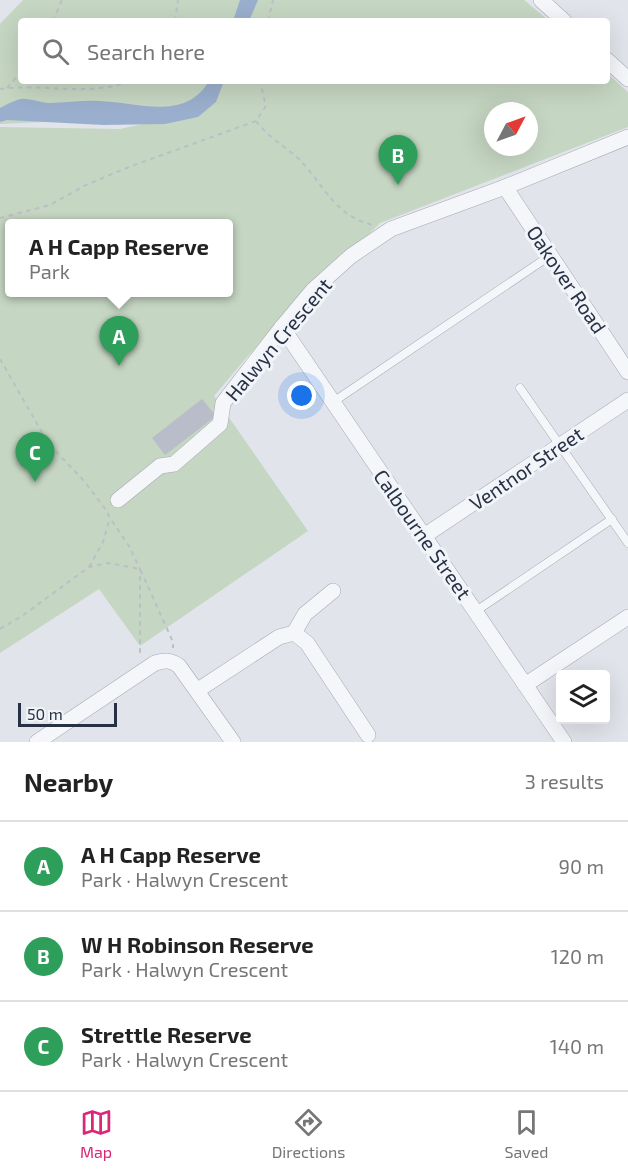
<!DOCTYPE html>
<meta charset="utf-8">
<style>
:root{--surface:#fff;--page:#f6f6f6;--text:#222;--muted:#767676;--line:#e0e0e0;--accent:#db2777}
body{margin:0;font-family:"Exo 2",sans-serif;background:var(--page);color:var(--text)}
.controls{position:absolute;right:18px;bottom:18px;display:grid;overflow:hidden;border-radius:6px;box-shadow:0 6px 24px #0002}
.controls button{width:54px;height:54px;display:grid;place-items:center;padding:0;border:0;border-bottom:2px solid var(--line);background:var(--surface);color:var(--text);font:30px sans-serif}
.compass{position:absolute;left:484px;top:102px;width:54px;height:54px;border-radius:50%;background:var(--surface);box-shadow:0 6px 24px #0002;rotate:49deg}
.scale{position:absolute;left:18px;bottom:15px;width:99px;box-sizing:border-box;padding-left:6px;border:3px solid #283044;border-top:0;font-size:16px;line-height:21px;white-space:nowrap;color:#283044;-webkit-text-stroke:4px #f1f4f8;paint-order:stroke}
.you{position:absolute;left:302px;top:396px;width:21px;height:21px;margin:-15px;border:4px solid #fff;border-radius:50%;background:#1a73e8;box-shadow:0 0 0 9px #1a73e833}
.badge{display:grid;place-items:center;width:39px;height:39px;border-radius:50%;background:var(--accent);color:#fff;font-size:20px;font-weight:700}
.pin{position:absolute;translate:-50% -50px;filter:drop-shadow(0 2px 3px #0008)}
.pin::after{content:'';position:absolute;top:32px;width:21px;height:18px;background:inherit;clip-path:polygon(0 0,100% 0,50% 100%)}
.popup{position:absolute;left:5px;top:219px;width:228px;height:78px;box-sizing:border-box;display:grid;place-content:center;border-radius:6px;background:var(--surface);filter:drop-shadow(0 2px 4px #0005);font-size:20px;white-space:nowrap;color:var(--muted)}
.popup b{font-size:22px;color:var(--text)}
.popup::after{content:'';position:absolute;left:50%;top:100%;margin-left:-12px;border:12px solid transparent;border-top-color:var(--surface)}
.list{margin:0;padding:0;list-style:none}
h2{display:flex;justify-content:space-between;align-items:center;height:78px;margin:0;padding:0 24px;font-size:26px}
h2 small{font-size:20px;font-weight:400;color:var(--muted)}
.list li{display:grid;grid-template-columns:39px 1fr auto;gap:18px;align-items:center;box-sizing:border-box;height:90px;padding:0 24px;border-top:2px solid var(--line)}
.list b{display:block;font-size:22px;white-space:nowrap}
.list p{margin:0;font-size:20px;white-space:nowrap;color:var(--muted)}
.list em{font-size:20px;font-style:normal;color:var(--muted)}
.icon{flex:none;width:33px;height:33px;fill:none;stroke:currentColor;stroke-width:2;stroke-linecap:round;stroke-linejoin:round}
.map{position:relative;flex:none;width:628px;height:742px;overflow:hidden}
.search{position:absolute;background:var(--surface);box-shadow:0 6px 24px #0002;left:18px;right:18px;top:18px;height:66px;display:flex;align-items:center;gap:15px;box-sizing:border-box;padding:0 21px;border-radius:6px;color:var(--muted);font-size:22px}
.sheet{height:348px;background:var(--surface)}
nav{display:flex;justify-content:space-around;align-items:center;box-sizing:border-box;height:84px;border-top:2px solid var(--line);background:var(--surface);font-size:16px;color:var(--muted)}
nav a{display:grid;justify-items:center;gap:3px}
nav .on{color:var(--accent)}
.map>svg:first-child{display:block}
.green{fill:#c5d6c2;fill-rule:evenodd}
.water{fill:#9aafcd}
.building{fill:#b8bdc9}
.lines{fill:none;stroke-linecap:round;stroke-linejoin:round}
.service-casing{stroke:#a6aab6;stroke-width:9}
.minor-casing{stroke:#a6aab6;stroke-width:16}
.path{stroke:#bcbfc6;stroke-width:2;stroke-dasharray:4.5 4.5;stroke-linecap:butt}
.service{stroke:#f5f6f9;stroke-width:8}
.minor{stroke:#f5f6f9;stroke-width:15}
.labels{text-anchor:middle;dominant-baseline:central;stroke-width:6;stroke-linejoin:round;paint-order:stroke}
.street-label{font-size:20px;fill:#283044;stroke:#f1f4f8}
</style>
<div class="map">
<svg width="628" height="742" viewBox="0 0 628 742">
<rect width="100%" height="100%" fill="#e2e4eb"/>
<path class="green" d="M23 0H524L549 21H21V81H607V73L628 92V127L380 223 247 357 214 396 308 531 140 646 99 589 0 653V127L120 129 180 116 0 124V24ZM493 111H529V147H493ZM9 224H228V292H9Z"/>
<g class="water">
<path d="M240 0H258L249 21H233Z"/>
<path d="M209 81H224L216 102 198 117 165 124 104 125 7 120 0 122V108C6 105 15 100 21 99 30 98 40 103 49 103 66 103 83 100 99 101 137 102 185 122 209 81Z"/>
</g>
<path class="building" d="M202 399 216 416 165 455 152 438Z"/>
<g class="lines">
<defs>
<g id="service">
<path d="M520 388 628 543"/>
<path d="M333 402 551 255"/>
<path d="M476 611 612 519"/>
</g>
<g id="minor">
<path d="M541 0 564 21"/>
<path d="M607 60 628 79"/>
<path d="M505 187 628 372"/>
<path d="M282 327 564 742"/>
<path d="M118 500 160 466 174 464 220 424 223 403 282 327 313 290 351 256 391 229 505 187 628 137"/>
<path d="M424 536 628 400"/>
<path d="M294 633 307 643 368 735"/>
<path d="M294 633 305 614 333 591"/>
<path d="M525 685 628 617"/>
<path d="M198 690 279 637 294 633"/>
<path d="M37 742 155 663C165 660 171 660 179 666L233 742"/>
</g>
</defs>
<use href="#service" class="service-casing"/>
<use href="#minor" class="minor-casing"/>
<g class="path">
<path d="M53 21 62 0"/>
<path d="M175 21 178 0"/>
<path d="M268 21 273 0"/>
<path d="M7 88 21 72"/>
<path d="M0 89C43 83 89 97 130 81"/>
<path d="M256 121C267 136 284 146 298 158 323 183 334 216 373 225"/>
<path d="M0 218 50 205 86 185 129 167 256 121 266 106 260 81"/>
<path d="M0 359 48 443 84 481 106 510 110 518 129 546 140 569V654"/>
<path d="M89 567 103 542 110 518"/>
<path d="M0 629 22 616 89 567 108 563 140 569 173 642V648"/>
</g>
<use href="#service" class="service"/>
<use href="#minor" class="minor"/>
</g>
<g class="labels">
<g class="street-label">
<text transform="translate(567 279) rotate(56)">Oakover Road</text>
<text transform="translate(278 339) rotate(-50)">Halwyn Crescent</text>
<text transform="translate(526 468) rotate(-34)">Ventnor Street</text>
<text transform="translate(423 534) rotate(55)">Calbourne Street</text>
</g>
</g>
</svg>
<div class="controls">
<button><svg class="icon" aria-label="layers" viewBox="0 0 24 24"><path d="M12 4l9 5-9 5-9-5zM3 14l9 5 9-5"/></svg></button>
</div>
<svg class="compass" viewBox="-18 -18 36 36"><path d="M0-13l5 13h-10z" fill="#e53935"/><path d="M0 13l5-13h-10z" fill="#767676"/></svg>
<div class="scale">50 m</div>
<div class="you"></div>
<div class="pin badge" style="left:119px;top:366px;background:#2e9e5b">A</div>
<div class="popup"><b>A H Capp Reserve</b>Park</div>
<div class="pin badge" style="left:398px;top:185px;background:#2e9e5b">B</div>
<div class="pin badge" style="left:35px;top:482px;background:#2e9e5b">C</div>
<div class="search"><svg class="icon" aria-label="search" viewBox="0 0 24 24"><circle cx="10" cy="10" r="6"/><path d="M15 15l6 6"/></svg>Search here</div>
</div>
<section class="sheet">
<h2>Nearby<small>3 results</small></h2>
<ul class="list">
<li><span class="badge" style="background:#2e9e5b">A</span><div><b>A H Capp Reserve</b><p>Park · Halwyn Crescent</p></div><em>90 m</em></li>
<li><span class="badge" style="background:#2e9e5b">B</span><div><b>W H Robinson Reserve</b><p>Park · Halwyn Crescent</p></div><em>120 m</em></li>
<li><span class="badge" style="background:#2e9e5b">C</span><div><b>Strettle Reserve</b><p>Park · Halwyn Crescent</p></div><em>140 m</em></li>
</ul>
</section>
<nav>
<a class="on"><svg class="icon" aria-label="map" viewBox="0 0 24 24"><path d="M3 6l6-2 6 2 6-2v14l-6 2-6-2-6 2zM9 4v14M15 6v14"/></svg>Map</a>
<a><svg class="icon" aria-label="directions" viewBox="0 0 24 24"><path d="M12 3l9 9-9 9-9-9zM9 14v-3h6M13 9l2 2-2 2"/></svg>Directions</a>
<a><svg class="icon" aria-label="saved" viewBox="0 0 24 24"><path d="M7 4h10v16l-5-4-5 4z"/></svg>Saved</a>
</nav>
